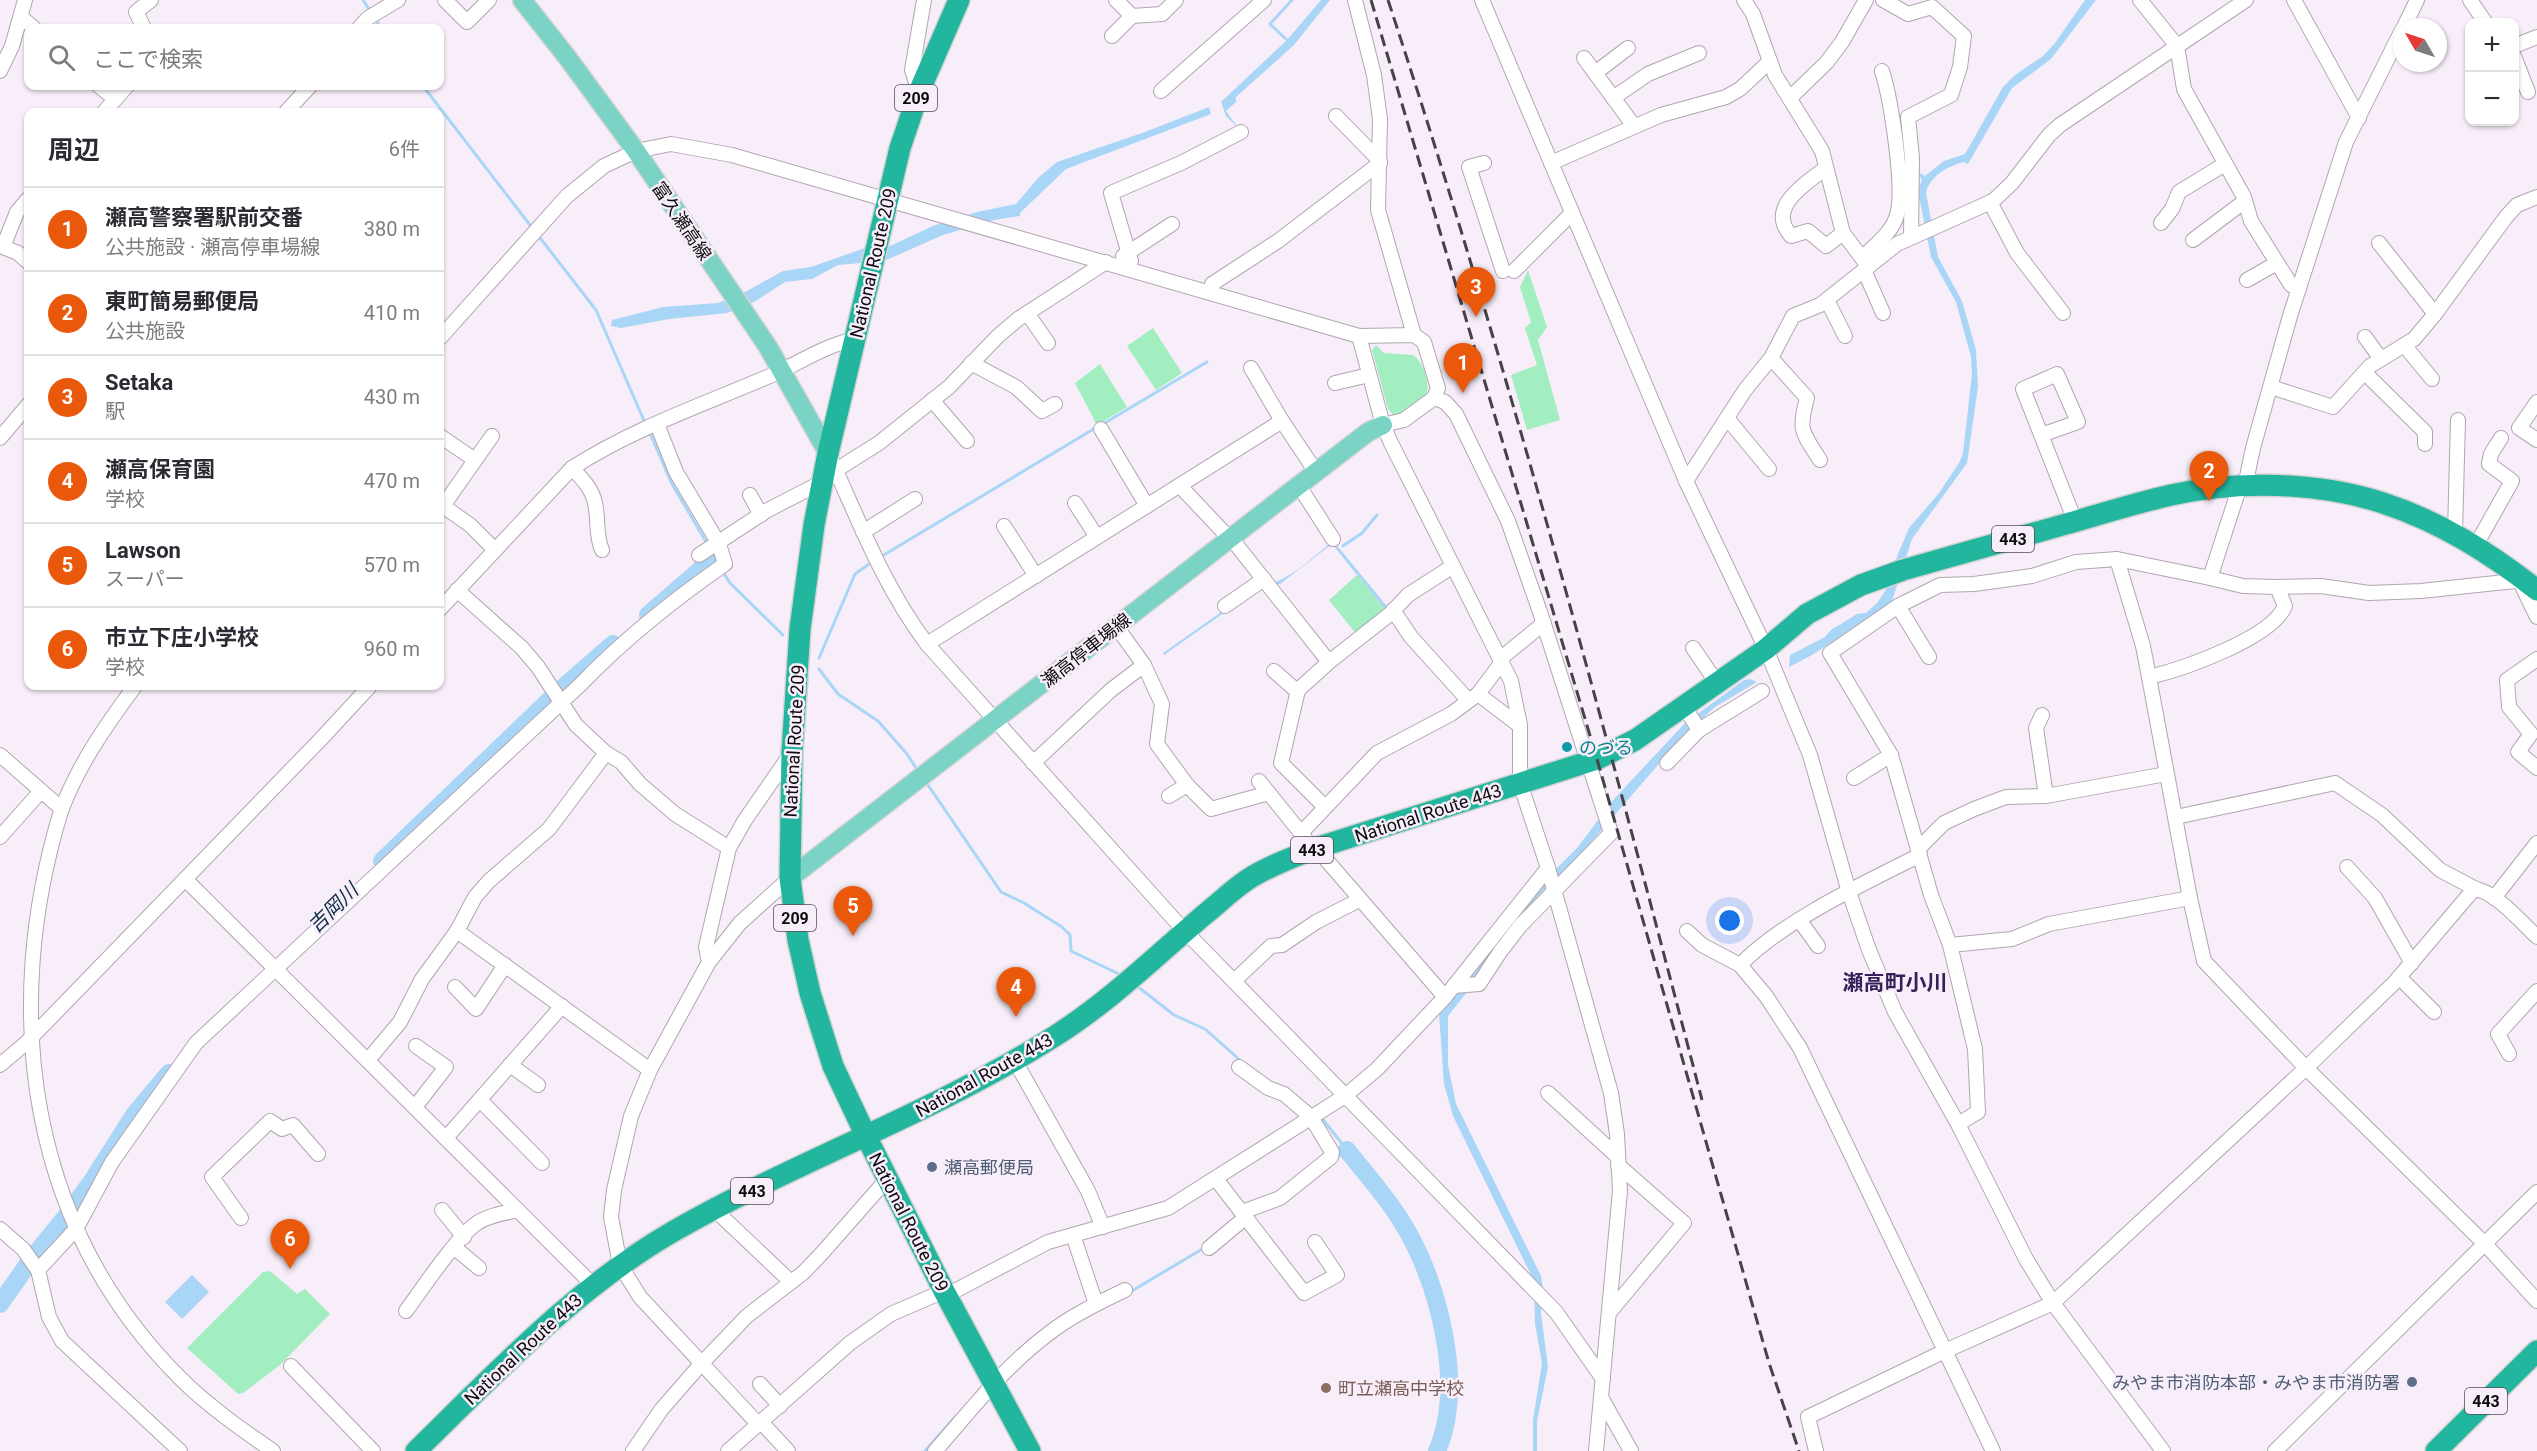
<!DOCTYPE html>
<html lang="ja">
<meta charset="utf-8">
<style>
:root{--surface:#fff;--page:#f2f2f3;--text:#2b2b33;--muted:#7c7c81;--line:#e1e1e2;--accent:#ea580c}
body{margin:0;font-family:Roboto,"Noto Sans JP",sans-serif;background:var(--page);color:var(--text)}
.controls{position:absolute;right:18px;top:18px;display:grid;overflow:hidden;border-radius:12px;box-shadow:0 2px 4px #0004}
.controls button{width:54px;height:54px;display:grid;place-items:center;padding:0;border:0;border-bottom:2px solid var(--line);background:var(--surface);color:var(--text);font:30px sans-serif}
.compass{position:absolute;left:2393px;top:18px;width:54px;height:54px;border-radius:50%;background:var(--surface);box-shadow:0 2px 4px #0004;rotate:309deg}
.you{position:absolute;left:1730px;top:921px;width:21px;height:21px;margin:-15px;border:4px solid #fff;border-radius:50%;background:#1a73e8;box-shadow:0 0 0 9px #1a73e833}
.badge{display:grid;place-items:center;width:39px;height:39px;border-radius:50%;background:var(--accent);color:#fff;font-size:20px;font-weight:700}
.pin{position:absolute;translate:-50% -50px;filter:drop-shadow(0 2px 3px #0008)}
.pin::after{content:'';position:absolute;top:32px;width:21px;height:18px;background:inherit;clip-path:polygon(0 0,100% 0,50% 100%)}
.list{margin:0;padding:0;list-style:none}
h2{display:flex;justify-content:space-between;align-items:center;height:78px;margin:0;padding:0 24px;font-size:26px}
h2 small{font-size:20px;font-weight:400;color:var(--muted)}
.list li{display:grid;grid-template-columns:39px 1fr auto;gap:18px;align-items:center;box-sizing:border-box;height:84px;padding:0 24px;border-top:2px solid var(--line)}
.list b{display:block;font-size:22px;white-space:nowrap}
.list p{margin:0;font-size:20px;white-space:nowrap;color:var(--muted)}
.list em{font-size:20px;font-style:normal;color:var(--muted)}
.icon{flex:none;width:33px;height:33px;fill:none;stroke:currentColor;stroke-width:2;stroke-linecap:round;stroke-linejoin:round}
.map{position:relative;flex:none;width:2537px;height:1451px;overflow:hidden}
.search{position:absolute;background:var(--surface);box-shadow:0 2px 4px #0004;left:24px;top:24px;width:420px;height:66px;display:flex;align-items:center;gap:15px;box-sizing:border-box;padding:0 21px;border-radius:12px;color:var(--muted);font-size:22px}
.panel{position:absolute;background:var(--surface);box-shadow:0 2px 4px #0004;left:24px;top:108px;width:420px;height:582px;border-radius:12px}
.map>svg:first-child{display:block}
.green{fill:#a2eec0}
.water{fill:#a9d6f6}
.lines{fill:none;stroke-linecap:round;stroke-linejoin:round}
.stream{stroke:#a9d6f6;stroke-width:3}
.river{stroke:#a9d6f6;stroke-width:18}
.minor-casing{stroke:#b0a6b0;stroke-width:16}
.major-casing{stroke:#d3d3d4;stroke-width:21}
.highway-casing{stroke:#d3d3d4;stroke-width:24}
.minor{stroke:#fff;stroke-width:14}
.major{stroke:#7ad3c5;stroke-width:18}
.highway{stroke:#22b69e;stroke-width:21}
.rail{stroke:#474248;stroke-width:3;stroke-dasharray:12 6;stroke-linecap:butt}
.culture-dot{fill:#0f9aa8;stroke:#f8eef9;stroke-width:2}
.service-dot{fill:#5c6f8a;stroke:#f8eef9;stroke-width:2}
.education-dot{fill:#8d6e63;stroke:#f8eef9;stroke-width:2}
.labels{text-anchor:middle;dominant-baseline:central;stroke-width:5;stroke-linejoin:round;paint-order:stroke}
.shield{fill:#f8eef9;stroke:#544e54;stroke-width:1.5}
.shield-label{font-size:16px;font-weight:bold;fill:#0d0a0e}
.street-label{font-size:18px;fill:#0d0a0e;stroke:#f8eef9}
.culture-label{font-size:18px;fill:#0d838f;stroke:#f8eef9;text-anchor:start}
.service-label{font-size:18px;fill:#4e5e75;stroke:#f8eef9;text-anchor:start}
.education-label{font-size:18px;fill:#785e54;stroke:#f8eef9;text-anchor:start}
.water-label{font-size:20px;font-style:italic;fill:#0a2e43;stroke:#f8eef9}
.quarter-label{font-size:21px;font-weight:bold;fill:#35205a;stroke:#f8eef9}
</style>
<div class="map">
<svg width="2537" height="1451" viewBox="0 0 2537 1451">
<rect width="100%" height="100%" fill="#f8eef9"/>
<g class="green">
<path d="M1528 270 1547 327 1538 340 1560 420 1527 430 1511 375 1537 365 1525 328 1531 322 1520 287Z"/>
<path d="M1153 328 1182 373 1156 390 1127 346Z"/>
<path d="M1376 345 1384 353 1413 355C1422 361 1430 381 1427 391 1424 402 1403 416 1392 414L1388 409 1372 350Z"/>
<path d="M1100 364 1127 407 1097 425 1075 383Z"/>
<path d="M1357 575 1387 612 1357 635 1329 600Z"/>
<path d="M270 1271 297 1294 305 1289 330 1314 280 1365 243 1393 238 1394 187 1348 263 1272Z"/>
</g>
<g class="water">
<path d="M1321 0H1330L1294 45 1236 97V102L1226 111 1239 129 1226 116 1221 102 1287 40Z"/>
<path d="M2085 0H2096L2051 59 2012 88 1968 164 1964 162C1949 166 1930 175 1926 193L1938 257 1962 301 1976 350 1978 387 1967 463 1912 539 1891 604 1812 655 1789 667 1790 655 1825 637 1831 630 1857 614 1866 613 1877 603 1887 588 1898 554 1909 528 1939 493 1959 463 1963 453 1972 374 1971 357 1956 302 1931 257 1918 191 1922 179 1912 171 1914 169 1925 176 1944 161 1965 154 2003 87 2015 75 2043 56 2055 43Z"/>
<path d="M1209 107 1211 114 1066 169 1020 213V216L994 220 943 235 884 261 838 265 812 279 785 282 754 302 727 313 669 319 621 328 611 326 612 320 663 307 718 303 743 293 783 271 811 267 865 248 890 246 933 226 977 212 1016 204 1039 177 1057 162 1145 132Z"/>
<path d="M1332 542 1335 543 1390 610 1387 612 1332 544 1280 584 1258 589 1164 655 1163 653 1258 586C1287 584 1310 559 1332 542Z"/>
<path d="M1750 679 1757 682 1715 707 1684 735 1586 848 1537 897 1539 901 1448 1016V1065L1456 1104 1541 1276 1543 1289 1541 1313 1548 1367 1537 1421V1451H1533V1420L1542 1363 1535 1324 1534 1281 1453 1116 1444 1084 1439 1014 1538 887 1577 848 1614 799 1685 723 1744 680Z"/>
<path d="M192 1275 209 1292 182 1319 165 1302Z"/>
</g>
<g class="lines">
<g class="stream">
<path d="M363 0 370 11"/>
<path d="M375 19 381 28"/>
<path d="M1287 40 1270 24 1292 0"/>
<path d="M423 86 533 229"/>
<path d="M537 234 596 310 645 423"/>
<path d="M1103 424 1207 362"/>
<path d="M649 431 672 484 708 545"/>
<path d="M1343 546 1362 533 1377 515"/>
<path d="M711 551 719 563"/>
<path d="M882 556 1097 427"/>
<path d="M723 572 730 583 783 635"/>
<path d="M819 658 855 574 869 564"/>
<path d="M819 669 838 694 878 721 907 754 918 771"/>
<path d="M928 785 1001 892 1024 903 1062 927 1070 935 1071 951 1121 975"/>
<path d="M1137 986 1174 1015 1205 1029 1242 1062"/>
<path d="M1303 1102 1314 1111"/>
<path d="M1321 1117 1347 1150 1336 1158"/>
<path d="M1130 1292 1204 1248"/>
<path d="M925 1451 956 1416"/>
</g>
<g class="river">
<path d="M648 615 715 557"/>
<path d="M382 861 559 691 613 644"/>
<path d="M1347 1150C1365 1173 1385 1195 1400 1219 1438 1277 1466 1385 1437 1451"/>
<path d="M0 1304 33 1257 64 1219 92 1181 134 1115 169 1073"/>
</g>
<defs>
<g id="minor">
<path d="M445 0 467 22 489 0"/>
<path d="M1355 0 1374 75 1380 119 1378 210 1414 335"/>
<path d="M1482 0 1686 481 1766 649 1810 755 1849 892 1869 950 1895 1012 1958 1124 2026 1259 2053 1303 2163 1451"/>
<path d="M1744 0 1753 14 1775 75 1822 151 1843 233 1868 266"/>
<path d="M1883 0 1908 14 1932 7 1964 36 1960 67 1951 95 1908 117 1912 158 1911 237"/>
<path d="M2140 0 2177 46 2184 89 2244 197 2251 221 2291 285 2299 289"/>
<path d="M2294 0 2359 118"/>
<path d="M2470 0 2485 22"/>
<path d="M1132 16 1162 14 1176 0"/>
<path d="M21 17 34 28"/>
<path d="M2404 27 2417 0"/>
<path d="M144 28 136 12 151 0"/>
<path d="M359 28 368 18 398 0"/>
<path d="M2402 30 2346 142 2290 316 2253 448 2245 486 2238 492 2210 578 2243 586 2277 587 2285 606C2272 638 2183 669 2149 677L2190 898 2204 961 2306 1068 2485 1244 2537 1301"/>
<path d="M1112 36 1132 16 1116 0"/>
<path d="M2514 46 2537 37"/>
<path d="M2514 56 2528 92"/>
<path d="M1584 58 1634 126"/>
<path d="M0 71 12 46 25 0"/>
<path d="M1595 73 1628 48"/>
<path d="M99 86 115 99"/>
<path d="M1161 91 1264 0"/>
<path d="M919 92 912 70 924 0"/>
<path d="M1613 98 1648 74 1699 53"/>
<path d="M1790 98 1827 62 1842 42 1866 0"/>
<path d="M104 112 127 86"/>
<path d="M286 112 310 86"/>
<path d="M1336 116 1380 161"/>
<path d="M1484 163 1469 167 1503 271"/>
<path d="M1551 163 1661 115 1726 97 1740 89 1770 61"/>
<path d="M1826 168C1805 184 1766 207 1791 236L1808 231 1826 246 1843 233"/>
<path d="M28 199 17 212 3 247 18 253 28 262"/>
<path d="M1990 202 2017 253 2063 313"/>
<path d="M2161 223 2172 209 2179 192 2225 164"/>
<path d="M2193 240 2245 201"/>
<path d="M2379 243 2435 314"/>
<path d="M1123 256 1172 224"/>
<path d="M1862 258C1875 245 1892 233 1897 215 1905 189 1891 99 1882 71"/>
<path d="M1131 261 1111 193 1181 163 1241 132"/>
<path d="M1864 270 1883 313"/>
<path d="M1514 271 1572 213"/>
<path d="M2247 280 2277 263"/>
<path d="M1212 284 1278 241 1380 163"/>
<path d="M1827 300 1845 336"/>
<path d="M1027 313 1048 343"/>
<path d="M1359 336 1383 425 1391 443 1511 681 1520 725V783L1548 868 1611 1093 1617 1134 1620 1191 1596 1451"/>
<path d="M2365 337 2381 359"/>
<path d="M440 338 567 196 604 166 636 151 671 144 732 155 1359 336 1414 335 1424 342 1438 388 1434 398 1404 420 1383 425"/>
<path d="M2404 345 2432 379"/>
<path d="M1771 358 1807 398C1798 431 1802 432 1820 460"/>
<path d="M971 363 1016 387 1042 411 1055 404"/>
<path d="M1251 368 1282 421 1316 472"/>
<path d="M2365 373 2425 432V444"/>
<path d="M1335 383 1369 375"/>
<path d="M2271 387 2333 407 2370 366 2414 339 2435 314 2506 217 2517 205 2537 197"/>
<path d="M1434 398 1445 402 1456 414 1508 521 1540 612 1611 833 1520 926 1500 952 1479 984 1454 986"/>
<path d="M932 400 967 441"/>
<path d="M2537 402 2519 428 2537 440"/>
<path d="M1727 418 1769 469"/>
<path d="M1101 429 1147 506"/>
<path d="M2041 435 2078 422 2057 374 2023 389 2075 521"/>
<path d="M440 436 475 460"/>
<path d="M492 436 443 506 470 525 495 550"/>
<path d="M0 438 28 405"/>
<path d="M828 453C858 518 883 586 927 644L1180 926 1556 1312 1603 1379"/>
<path d="M572 468C582 479 592 488 595 503 599 519 595 534 602 550"/>
<path d="M836 470 879 443 949 387 998 336 1018 319 1106 262"/>
<path d="M1686 481 1745 390 1771 358 1793 316 1820 305 1897 244 1993 201 2012 183 2049 135 2060 125 2246 0"/>
<path d="M1180 486 1230 539"/>
<path d="M1299 486 1333 539"/>
<path d="M750 495 761 515"/>
<path d="M1075 503 1097 537"/>
<path d="M1004 526 1036 576"/>
<path d="M863 532 915 499"/>
<path d="M2455 533 2458 420"/>
<path d="M1231 538 1329 662"/>
<path d="M2476 545 2512 481 2489 464 2491 454 2501 438"/>
<path d="M699 555 766 511 822 482"/>
<path d="M2277 587 2321 586 2369 593 2421 591 2524 580 2522 586 2537 617"/>
<path d="M457 590 522 648 538 667 576 725 606 753 621 762 640 784 675 814 729 848"/>
<path d="M1225 606 1264 579"/>
<path d="M1898 606 1940 585 1974 584 2032 576 2076 562 2117 559"/>
<path d="M440 609 572 468C634 428 705 404 772 375 799 363 826 345 855 339"/>
<path d="M1393 610 1411 637 1468 700"/>
<path d="M1116 626 1144 665 1162 704 1157 744 1187 785"/>
<path d="M927 644 1282 421"/>
<path d="M1693 648 1717 683"/>
<path d="M1929 657 1898 606 1830 653 1891 755 1931 895 1950 945 1975 1049 1978 1112 1958 1124"/>
<path d="M1500 659 1544 623"/>
<path d="M2537 659 2507 680 2509 707 2531 734 2518 752 2537 768"/>
<path d="M1274 671 1298 692"/>
<path d="M2149 677 2143 646 2117 559 2210 578"/>
<path d="M135 686C107 724 78 765 61 811 0 1011 28 1226 180 1378 208 1406 241 1429 273 1451"/>
<path d="M1478 694 1520 726"/>
<path d="M2042 715 2036 728 2046 796"/>
<path d="M1699 730 1762 691"/>
<path d="M0 755 62 809"/>
<path d="M1033 763 1111 690 1144 665"/>
<path d="M1667 763 1699 730 1684 706"/>
<path d="M1854 778 1891 755"/>
<path d="M1259 781 1305 838"/>
<path d="M1169 796 1187 785 1211 809 1269 793"/>
<path d="M1325 807 1281 763 1298 690 1329 662 1390 614 1408 595 1453 566"/>
<path d="M2176 817 2335 783 2382 815 2440 870 2478 890"/>
<path d="M1302 832 1377 753 1451 714 1478 694 1502 662"/>
<path d="M0 837 41 791"/>
<path d="M1316 848 1445 997"/>
<path d="M1918 849 1944 823 1974 809 2006 797 2046 796 2166 774"/>
<path d="M1920 855C1863 884 1784 920 1740 965L1766 996 1800 1048 1993 1451"/>
<path d="M2347 867 2375 898 2412 963"/>
<path d="M185 879 593 1285"/>
<path d="M2494 898 2537 843"/>
<path d="M1800 921 1818 946"/>
<path d="M457 931 650 1070"/>
<path d="M1687 931 1702 945 1740 965"/>
<path d="M1950 945 2012 939 2049 924 2190 898"/>
<path d="M709 962 706 947 729 848 745 820 792 752"/>
<path d="M2399 977 2434 1012"/>
<path d="M1234 981 1271 946 1282 945 1316 922 1359 900"/>
<path d="M455 987 476 1009 505 965"/>
<path d="M2509 1054 2498 1034 2537 991"/>
<path d="M368 1060 400 1022 422 979 457 931 475 897 489 881 549 829 606 753"/>
<path d="M1015 1061 1088 1191 1103 1227"/>
<path d="M0 1065 26 1043 320 740 370 686"/>
<path d="M510 1065 538 1085"/>
<path d="M1239 1067 1268 1088 1284 1094 1311 1117 1332 1152 1331 1157 1280 1198 1242 1212"/>
<path d="M1548 1093 1618 1157"/>
<path d="M480 1100 542 1163"/>
<path d="M415 1107 446 1067 416 1046"/>
<path d="M446 1138 562 1006"/>
<path d="M1216 1179 1304 1293 1337 1275 1315 1242"/>
<path d="M442 1210 464 1237"/>
<path d="M715 1210 791 1282"/>
<path d="M241 1218 212 1177 270 1121 282 1129 293 1125 318 1154"/>
<path d="M0 1229 23 1249 38 1270 49 1317 62 1341 180 1451"/>
<path d="M1073 1235 1096 1304"/>
<path d="M455 1248 479 1268"/>
<path d="M1209 1248 1246 1217"/>
<path d="M38 1270 76 1229 112 1162 196 1043 580 685C624 639 672 601 725 564L719 544 676 472 657 424"/>
<path d="M947 1295 1048 1242 1168 1208 1345 1096 1377 1069 1445 997 1548 868"/>
<path d="M406 1311C422 1289 456 1238 477 1223 489 1215 505 1213 518 1210"/>
<path d="M1609 1313 1684 1223 1618 1165"/>
<path d="M291 1366 373 1451"/>
<path d="M760 1384 780 1406"/>
<path d="M1602 1399 1631 1451"/>
<path d="M762 1423 788 1451"/>
<path d="M759 1425 640 1297 620 1265 611 1217 614 1190 631 1116 650 1070 709 962 740 923 790 878"/>
<path d="M633 1451 661 1410 701 1364 747 1316 803 1273 823 1252 888 1178"/>
<path d="M728 1451 850 1343 891 1314 944 1291"/>
<path d="M935 1451C971 1410 1004 1367 1048 1334 1071 1316 1098 1303 1125 1290"/>
<path d="M1816 1451 1808 1417 1945 1351 2053 1303 2306 1068 2395 982 2474 889C2494 890 2522 923 2537 937"/>
<path d="M2275 1451 2537 1192"/>
</g>
<g id="major">
<path d="M522 0 567 57 636 151 768 347 828 453"/>
<path d="M790 878 1368 432 1383 425"/>
</g>
<g id="highway">
<path d="M959 0 919 92 900 148 828 453 814 525 800 629 792 752 790 878 798 940 810 993 833 1066 866 1136 944 1291 1030 1451"/>
<path d="M416 1451C497 1372 575 1288 674 1231 798 1160 934 1113 1055 1036 1109 1002 1156 956 1204 915 1218 904 1232 890 1247 880 1268 866 1292 858 1316 848L1597 759 1635 740 1766 649 1807 614 1861 585 1903 570C1958 555 2012 539 2066 524 2101 514 2136 503 2171 495 2238 480 2318 482 2383 503 2441 522 2490 553 2537 590"/>
<path d="M2436 1451 2537 1351"/>
</g>
</defs>
<use href="#minor" class="minor-casing"/>
<use href="#major" class="major-casing"/>
<use href="#highway" class="highway-casing"/>
<use href="#minor" class="minor"/>
<use href="#major" class="major"/>
<use href="#highway" class="highway"/>
<g class="rail">
<path d="M1371 0 1597 759 1769 1363 1799 1451"/>
<path d="M1388 0C1507 362 1606 731 1702 1100"/>
</g>
</g>
<circle class="culture-dot" cx="1567" cy="747" r="6"/>
<g class="service-dot">
<circle cx="932" cy="1167" r="6"/>
<circle cx="2412" cy="1382" r="6"/>
</g>
<circle class="education-dot" cx="1326" cy="1388" r="6"/>
<g class="labels">
<g class="shield">
<rect x="895" y="85" width="42" height="26" rx="4.5"/>
<rect x="1992" y="526" width="42" height="26" rx="4.5"/>
<rect x="1291" y="837" width="42" height="26" rx="4.5"/>
<rect x="774" y="905" width="42" height="26" rx="4.5"/>
<rect x="731" y="1178" width="42" height="26" rx="4.5"/>
<rect x="2465" y="1388" width="42" height="26" rx="4.5"/>
</g>
<g class="shield-label">
<text x="916" y="98">209</text>
<text x="2013" y="539">443</text>
<text x="1312" y="850">443</text>
<text x="795" y="918">209</text>
<text x="752" y="1191">443</text>
<text x="2486" y="1401">443</text>
</g>
<g class="street-label">
<text transform="translate(682 221) rotate(56)">富久瀬高線</text>
<text transform="translate(873 263) rotate(-77)">National Route 209</text>
<text transform="translate(1086 650) rotate(-38)">瀬高停車場線</text>
<text transform="translate(794 741) rotate(-87)">National Route 209</text>
<text transform="translate(1428 813) rotate(-18)">National Route 443</text>
<text transform="translate(984 1075) rotate(-29)">National Route 443</text>
<text transform="translate(909 1222) rotate(63)">National Route 209</text>
<text transform="translate(523 1349) rotate(-43)">National Route 443</text>
</g>
<g class="culture-label">
<text x="1579" y="747">のづる</text>
</g>
<g class="service-label">
<text x="944" y="1167">瀬高郵便局</text>
<text x="2400" y="1382" text-anchor="end">みやま市消防本部・みやま市消防署</text>
</g>
<g class="education-label">
<text x="1338" y="1388">町立瀬高中学校</text>
</g>
<g class="water-label">
<text transform="translate(333 908) rotate(-44)">吉岡川</text>
</g>
<g class="quarter-label">
<text x="1895" y="983">瀬高町小川</text>
</g>
</g>
</svg>
<div class="controls">
<button>+</button>
<button>−</button>
</div>
<svg class="compass" viewBox="-18 -18 36 36"><path d="M0-13l5 13h-10z" fill="#e53935"/><path d="M0 13l5-13h-10z" fill="#7c7c81"/></svg>
<div class="you"></div>
<div class="pin badge" style="left:1463px;top:393px">1</div>
<div class="pin badge" style="left:2209px;top:501px">2</div>
<div class="pin badge" style="left:1476px;top:317px">3</div>
<div class="pin badge" style="left:1016px;top:1017px">4</div>
<div class="pin badge" style="left:853px;top:936px">5</div>
<div class="pin badge" style="left:290px;top:1269px">6</div>
<div class="search"><svg class="icon" aria-label="search" viewBox="0 0 24 24"><circle cx="10" cy="10" r="6"/><path d="M15 15l6 6"/></svg>ここで検索</div>
<section class="panel">
<h2>周辺<small>6件</small></h2>
<ul class="list">
<li><span class="badge">1</span><div><b>瀬高警察署駅前交番</b><p>公共施設 · 瀬高停車場線</p></div><em>380 m</em></li>
<li><span class="badge">2</span><div><b>東町簡易郵便局</b><p>公共施設</p></div><em>410 m</em></li>
<li><span class="badge">3</span><div><b>Setaka</b><p>駅</p></div><em>430 m</em></li>
<li><span class="badge">4</span><div><b>瀬高保育園</b><p>学校</p></div><em>470 m</em></li>
<li><span class="badge">5</span><div><b>Lawson</b><p>スーパー</p></div><em>570 m</em></li>
<li><span class="badge">6</span><div><b>市立下庄小学校</b><p>学校</p></div><em>960 m</em></li>
</ul>
</section>
</div>
